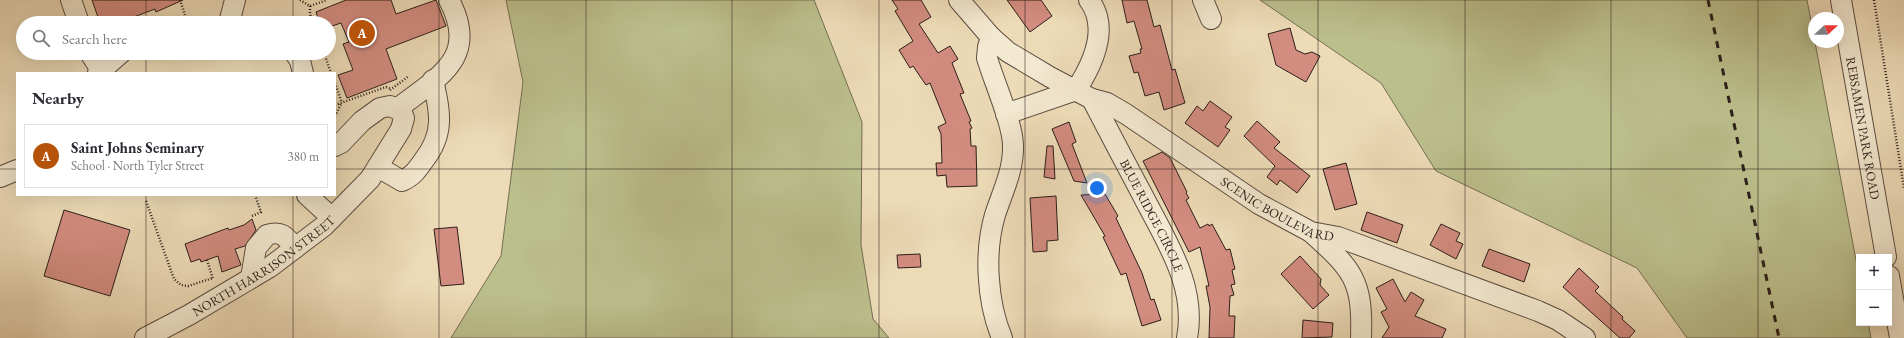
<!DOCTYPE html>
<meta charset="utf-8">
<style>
:root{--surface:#fff;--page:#f7f7f7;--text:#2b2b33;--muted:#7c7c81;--line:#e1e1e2;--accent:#b45309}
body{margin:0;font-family:"EB Garamond",serif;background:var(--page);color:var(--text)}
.controls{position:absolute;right:12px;bottom:12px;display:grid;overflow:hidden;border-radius:0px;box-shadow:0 4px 16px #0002}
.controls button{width:36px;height:36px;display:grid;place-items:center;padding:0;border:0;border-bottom:1px solid var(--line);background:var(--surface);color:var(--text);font:20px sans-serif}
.compass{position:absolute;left:1808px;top:12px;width:36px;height:36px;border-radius:50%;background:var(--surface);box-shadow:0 4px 16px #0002;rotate:68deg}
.you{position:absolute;left:1097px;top:188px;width:14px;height:14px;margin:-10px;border:3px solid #fff;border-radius:50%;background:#1a73e8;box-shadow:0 0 0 6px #1a73e833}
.badge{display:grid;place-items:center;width:26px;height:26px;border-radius:50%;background:var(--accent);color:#fff;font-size:13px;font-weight:700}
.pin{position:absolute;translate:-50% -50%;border:2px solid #fff;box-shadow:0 1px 4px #0006}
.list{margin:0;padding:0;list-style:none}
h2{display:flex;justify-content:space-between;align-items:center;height:52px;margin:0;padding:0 16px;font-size:17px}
h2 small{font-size:13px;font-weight:400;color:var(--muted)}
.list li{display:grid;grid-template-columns:26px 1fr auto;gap:12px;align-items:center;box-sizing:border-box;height:64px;margin:0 8px 8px;padding:0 8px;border:1px solid var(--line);border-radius:0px}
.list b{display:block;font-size:15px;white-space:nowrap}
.list p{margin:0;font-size:13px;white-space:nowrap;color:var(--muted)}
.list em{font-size:13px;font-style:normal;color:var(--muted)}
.icon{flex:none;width:22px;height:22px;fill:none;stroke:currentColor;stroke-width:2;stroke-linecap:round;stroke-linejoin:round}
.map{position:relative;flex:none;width:1904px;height:338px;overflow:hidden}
.search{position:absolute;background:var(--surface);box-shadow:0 4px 16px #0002;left:16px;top:16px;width:320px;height:44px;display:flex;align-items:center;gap:10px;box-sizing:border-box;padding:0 14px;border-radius:22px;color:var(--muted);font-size:15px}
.panel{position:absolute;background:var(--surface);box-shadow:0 4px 16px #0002;left:16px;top:72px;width:320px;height:124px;border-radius:0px}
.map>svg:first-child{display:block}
.green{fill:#bbbf8c;stroke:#746e53}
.building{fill:#d28c80;stroke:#2c1e1a}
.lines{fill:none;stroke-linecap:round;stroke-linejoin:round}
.minor-casing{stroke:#5c4d41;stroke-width:22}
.path{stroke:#2c1e1a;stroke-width:2.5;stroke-dasharray:1 2;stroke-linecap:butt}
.minor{stroke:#f3e8d0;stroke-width:20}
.rail{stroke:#2c1e1a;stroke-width:3;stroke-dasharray:7 7;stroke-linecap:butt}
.grid{fill:none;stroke:#2c1e1a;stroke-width:1;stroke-opacity:0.55}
.labels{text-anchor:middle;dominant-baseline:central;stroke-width:3.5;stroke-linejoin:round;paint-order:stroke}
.street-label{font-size:13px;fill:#2c1e1a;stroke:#f3e8d0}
</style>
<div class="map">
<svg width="1904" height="338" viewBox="0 0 1904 338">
<rect width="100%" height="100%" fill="#eddbb7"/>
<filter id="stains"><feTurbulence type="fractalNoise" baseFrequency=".005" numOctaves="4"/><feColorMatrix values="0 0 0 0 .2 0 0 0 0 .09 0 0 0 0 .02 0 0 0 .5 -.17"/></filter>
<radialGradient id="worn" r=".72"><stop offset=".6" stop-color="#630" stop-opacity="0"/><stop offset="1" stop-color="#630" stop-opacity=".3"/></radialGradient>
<g class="green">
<path d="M506 0H814L862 122 861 245 873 319 889 338H451L501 256 523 82Z"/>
<path d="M1260 0H1807L1859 276V323H1868L1871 338H1687L1637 268 1436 171 1381 83Z"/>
</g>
<g class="building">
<path d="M92 0H183L156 12 155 9 118 23H100Z"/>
<path d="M346 0H391L396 14 436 0 446 26 386 49 397 79 347 98 338 75 353 70 343 44 349 42 341 23 329 27V23H320L316 12Z"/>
<path d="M892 0H921L931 17 919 24 938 53 950 46 958 59 952 63 964 93 960 94 971 121 969 122 972 128 970 129 971 146H976L977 186 947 187 946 175 937 176 936 163H942L941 134 938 127 946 123 930 83 926 85 913 66 910 68 899 50 913 41 895 11 898 9Z"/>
<path d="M1007 0H1041L1052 16 1030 32Z"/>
<path d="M1122 0H1147L1154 27 1160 25 1172 70 1175 69 1185 103 1164 110 1159 92 1145 96 1138 72 1134 73 1129 56 1141 53 1140 49H1142L1134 21 1127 23Z"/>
<path d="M1290 28 1296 50 1305 54 1312 52 1320 56 1306 82 1276 65 1268 34Z"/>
<path d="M1210 101 1232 117 1225 127 1230 130 1218 147 1185 123 1197 106 1203 111Z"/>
<path d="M1257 121 1280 142 1274 148 1310 176 1297 193 1280 180 1277 185 1267 177 1275 166 1244 136Z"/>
<path d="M1069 122 1076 142 1072 144 1087 183 1074 181 1052 129Z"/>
<path d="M1047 146H1053L1055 179 1044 177Z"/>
<path d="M1162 152 1170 158 1187 192 1186 193 1189 198 1186 200 1200 228 1208 224 1209 226 1212 224 1226 250 1230 249 1235 269 1232 270 1235 284 1231 285 1234 295 1230 296 1229 316H1235L1234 338H1209L1210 307 1206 286H1209L1200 247 1189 252 1143 161Z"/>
<path d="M1346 163 1357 204 1335 210 1323 169Z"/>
<path d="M1105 194 1118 216 1116 218 1142 273 1151 300 1154 299 1161 320 1142 326 1126 273 1121 275 1103 237 1105 236 1081 195Z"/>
<path d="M1056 196 1058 240 1047 241V251L1033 252 1030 198Z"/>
<path d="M64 210 130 230 110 296 44 276Z"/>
<path d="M1367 212 1403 225 1397 243 1361 230Z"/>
<path d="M252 219 256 230 245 246 235 249 241 265 222 272 218 256 201 262 200 259 191 262 185 244 228 228 229 230 244 225Z"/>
<path d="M1441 224 1460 233 1456 241 1463 244 1456 259 1430 245Z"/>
<path d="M457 227 464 284 441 286 434 229Z"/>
<path d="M1489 249 1530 264 1524 282 1482 266Z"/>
<path d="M920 254 921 267 898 268 897 255Z"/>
<path d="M1300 256 1321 279 1320 285 1329 295 1313 309 1281 274Z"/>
<path d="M1579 268 1599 287 1595 291 1623 317 1622 319 1635 331 1629 338H1620L1563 287Z"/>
<path d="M1393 279 1405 302 1411 292 1424 300 1415 316 1446 329 1442 338H1382L1389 327 1381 312 1387 309 1376 288Z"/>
<path d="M1303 320 1333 323 1332 337 1302 338Z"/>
</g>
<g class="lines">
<defs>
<g id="minor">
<path d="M71 0 79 23"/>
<path id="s1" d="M959 0 991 37 1008 52 1050 77 1092 99 1107 103 1126 114 1259 204 1311 232 1338 237 1538 311 1558 320 1585 338"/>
<path d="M1203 0 1211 19"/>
<path id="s2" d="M1841 0 1886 257"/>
<path d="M229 23 235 0"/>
<path d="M991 37 988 47 987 58C994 82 1014 126 1013 148 1013 172 1002 193 995 215 984 252 987 302 1002 338"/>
<path d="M90 53 101 70"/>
<path d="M295 53 300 61 303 73"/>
<path d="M98 73 121 53"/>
<path id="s3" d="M1092 99C1109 132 1126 164 1143 196 1166 241 1197 286 1187 338"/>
<path d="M397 109C438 77 480 58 449 0"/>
<path d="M1006 114 1076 90C1093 64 1110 28 1089 0"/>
<path d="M378 167 402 181C413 176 417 170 424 160 445 133 440 112 433 80"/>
<path d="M0 177 17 170"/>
<path d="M307 195 332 218"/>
<path d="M1311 232C1353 270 1363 280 1361 338"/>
<path d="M1889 276 1900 338"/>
<path d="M251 278 256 248 267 235C282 230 286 237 295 248"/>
<path id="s4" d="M145 338 189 315 270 267 324 226 370 179 401 129 404 118 402 113 397 109 390 106 380 108 362 121 341 143 335 146"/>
</g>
</defs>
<use href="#minor" class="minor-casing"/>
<g class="path">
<path d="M180 0 185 15"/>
<path d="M300 0 310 6 327 0"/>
<path d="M1874 0 1904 188"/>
<path d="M310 6V14L313 23"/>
<path d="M324 53 331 73"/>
<path d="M335 83 342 103"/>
<path d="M390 90 409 76"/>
<path d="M335 105 386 87 391 89"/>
<path d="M335 116 341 104"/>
<path d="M146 201 174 279 181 285 188 286 213 278"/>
<path d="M252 216 261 212 255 195"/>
<path d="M207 260 213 279"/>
</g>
<use href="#minor" class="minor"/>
<path class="rail" d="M1708 0 1779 338"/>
</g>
<path class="grid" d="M146 0V23M293 0V23M439 0V338M586 0V338M732 0V338M879 0V338M1025 0V338M1172 0V338M1318 0V338M1465 0V338M1611 0V338M1758 0V338M146 53V73M293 53V73M0 169H17M335 169H1904M146 195V338M293 195V338"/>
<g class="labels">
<g class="street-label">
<text stroke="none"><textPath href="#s2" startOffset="130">REBSAMEN PARK ROAD</textPath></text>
<text stroke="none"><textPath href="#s1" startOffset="385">SCENIC BOULEVARD</textPath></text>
<text stroke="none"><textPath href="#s3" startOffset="131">BLUE RIDGE CIRCLE</textPath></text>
<text stroke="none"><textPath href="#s4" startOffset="139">NORTH HARRISON STREET</textPath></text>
</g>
</g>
<rect width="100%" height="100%" filter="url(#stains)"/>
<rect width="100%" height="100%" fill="url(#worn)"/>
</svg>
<div class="controls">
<button>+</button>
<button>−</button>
</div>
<svg class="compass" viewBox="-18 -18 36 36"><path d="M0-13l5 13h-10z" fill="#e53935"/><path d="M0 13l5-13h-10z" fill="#7c7c81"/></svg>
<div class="you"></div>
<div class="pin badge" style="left:362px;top:33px">A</div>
<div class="search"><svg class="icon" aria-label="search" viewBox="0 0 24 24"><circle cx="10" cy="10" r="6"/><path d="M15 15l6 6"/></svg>Search here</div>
<section class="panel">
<h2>Nearby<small></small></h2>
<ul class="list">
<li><span class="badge">A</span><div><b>Saint Johns Seminary</b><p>School · North Tyler Street</p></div><em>380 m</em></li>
</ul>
</section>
</div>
